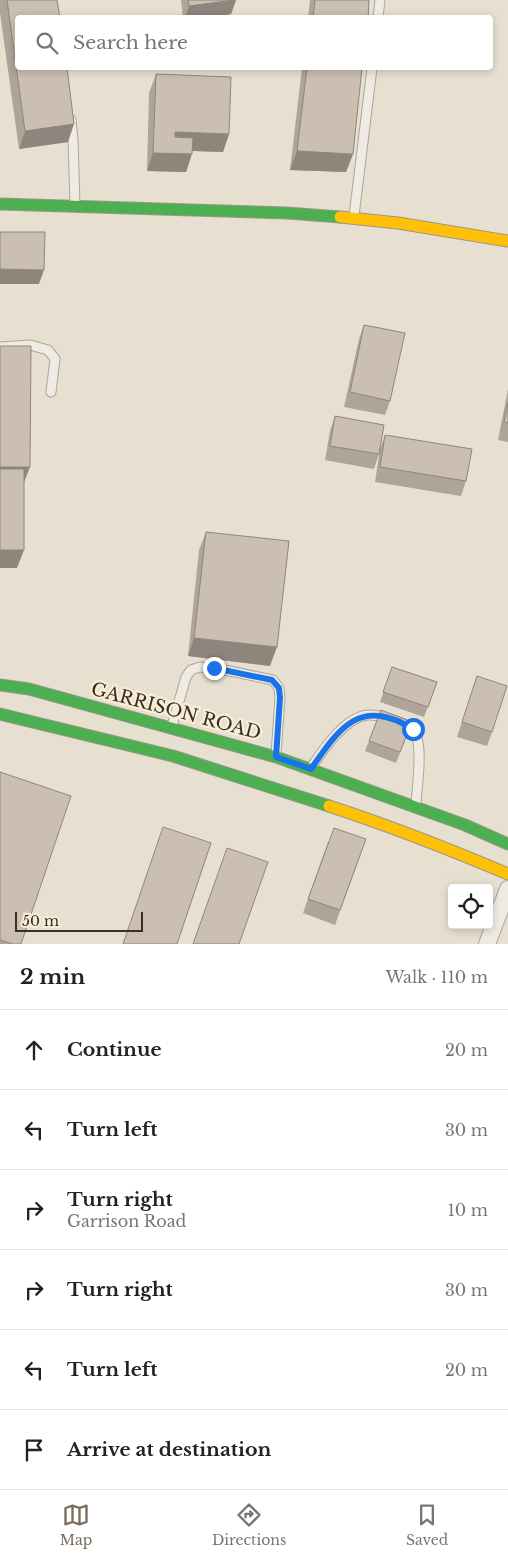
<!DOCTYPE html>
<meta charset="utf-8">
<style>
:root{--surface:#fff;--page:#f2f2f2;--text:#222;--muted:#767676;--line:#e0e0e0;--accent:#786c5e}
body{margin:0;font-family:"Libre Baskerville",serif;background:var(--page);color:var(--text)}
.controls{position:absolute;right:15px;bottom:15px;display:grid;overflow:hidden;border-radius:5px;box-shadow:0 2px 8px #0003}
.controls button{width:45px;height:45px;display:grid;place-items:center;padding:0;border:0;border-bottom:1px solid var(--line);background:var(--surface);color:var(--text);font:25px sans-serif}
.scale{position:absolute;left:15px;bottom:12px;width:128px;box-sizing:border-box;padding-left:5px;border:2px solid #3d2e20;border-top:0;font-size:14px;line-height:18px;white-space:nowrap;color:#3d2e20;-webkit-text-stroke:4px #f7eed8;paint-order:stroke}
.stop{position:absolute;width:15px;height:15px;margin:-11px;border:4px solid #1a73e8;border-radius:50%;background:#fff}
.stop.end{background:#1a73e8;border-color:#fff;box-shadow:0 1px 5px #0008}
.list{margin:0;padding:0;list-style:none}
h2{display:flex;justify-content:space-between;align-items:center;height:65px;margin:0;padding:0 20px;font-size:21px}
h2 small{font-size:16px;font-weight:400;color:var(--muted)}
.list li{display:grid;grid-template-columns:32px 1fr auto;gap:15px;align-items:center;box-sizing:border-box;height:80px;padding:0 20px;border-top:1px solid var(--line)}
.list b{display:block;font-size:19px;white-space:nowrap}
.list p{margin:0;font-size:16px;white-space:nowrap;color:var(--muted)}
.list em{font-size:16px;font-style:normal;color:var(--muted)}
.icon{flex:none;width:28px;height:28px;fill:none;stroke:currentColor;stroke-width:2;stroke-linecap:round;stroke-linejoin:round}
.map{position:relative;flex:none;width:508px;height:944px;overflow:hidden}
.search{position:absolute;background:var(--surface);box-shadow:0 2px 8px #0003;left:15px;right:15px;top:15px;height:55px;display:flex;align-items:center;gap:12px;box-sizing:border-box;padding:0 18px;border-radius:5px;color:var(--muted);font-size:19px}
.sheet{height:545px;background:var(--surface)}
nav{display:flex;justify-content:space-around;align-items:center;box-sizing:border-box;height:70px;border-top:1px solid var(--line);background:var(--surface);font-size:14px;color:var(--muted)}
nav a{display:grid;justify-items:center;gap:2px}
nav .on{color:var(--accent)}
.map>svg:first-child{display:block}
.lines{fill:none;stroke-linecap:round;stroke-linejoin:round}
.lane-casing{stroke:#ada599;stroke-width:11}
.street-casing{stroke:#ada599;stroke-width:18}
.fast-casing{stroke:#9c958a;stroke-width:13}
.slow-casing{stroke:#9c958a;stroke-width:13}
.lane{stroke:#efebe3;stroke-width:9}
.street{stroke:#efebe3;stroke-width:16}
.fast{stroke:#4caf50;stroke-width:11}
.slow{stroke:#ffc107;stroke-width:11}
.wall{fill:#afa499}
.shaded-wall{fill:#8e867d}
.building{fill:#cbbfb2;stroke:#8e867d}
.route{stroke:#1a73e8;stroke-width:6}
.labels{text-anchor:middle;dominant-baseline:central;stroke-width:4.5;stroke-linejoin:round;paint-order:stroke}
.street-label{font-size:18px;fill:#3d2e20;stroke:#f7eed8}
</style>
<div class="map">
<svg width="508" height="944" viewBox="0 0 508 944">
<rect width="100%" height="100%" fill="#e7e0d1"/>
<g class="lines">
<defs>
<g id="lane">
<path d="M378 18 380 0"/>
<path d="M71 120 73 140 75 205"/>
<path d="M354 216 372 68"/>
<path d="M0 347 30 345 48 350 55 359 51 392"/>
<path d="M172 726 186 677 191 670 200 667 215 668 273 680 279 688 280 698 276 754"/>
<path d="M312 766C324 749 345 717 368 715 377 714 386 718 394 720 404 724 414 727 417 738 422 755 417 786 416 804"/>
</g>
<path id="street" d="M487 944 508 889"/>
<g id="fast">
<path d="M0 204 287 213 340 217"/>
<path d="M0 685 29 689 276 757 465 825 508 844"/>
<path d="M0 714 173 756 329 806"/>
</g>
<g id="slow">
<path d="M340 217 398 223 508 241"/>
<path d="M329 806C390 826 449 849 508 874"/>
</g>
</defs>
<use href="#lane" class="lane-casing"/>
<use href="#street" class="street-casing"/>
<use href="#fast" class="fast-casing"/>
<use href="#slow" class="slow-casing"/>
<use href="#lane" class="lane"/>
<use href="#street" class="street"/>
<use href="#fast" class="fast"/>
<use href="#slow" class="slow"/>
</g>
<g class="wall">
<path d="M0 0H57L68 142 19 149 0 13Z"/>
<path d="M181 0H236L231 14 208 18H183Z"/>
<path d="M310 0H369L368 18H308Z"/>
<path d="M302 68H362L353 154 346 172 290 170Z"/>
<path d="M156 74 229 134 223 152 192 151 186 172 147 171 149 93Z"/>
<path d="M364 325 390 401 385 415 344 407 359 339Z"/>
<path d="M508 389V442L498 440Z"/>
<path d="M335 416 380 449 385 435 466 481 461 496 375 482 380 449 379 454 374 469 325 460 330 431Z"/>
<path d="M206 532 270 666 188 656 199 550Z"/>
<path d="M392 667 437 682 424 717 380 702Z"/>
<path d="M477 676 492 732 487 746 457 737Z"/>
<path d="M381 710 412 722 396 763 365 751Z"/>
<path d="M0 772 21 944H0Z"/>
<path d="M366 839 335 925 303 913 328 842Z"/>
</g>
<g class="shaded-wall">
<path d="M236 0 231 14 208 18H185L189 6Z"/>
<path d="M74 124 68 142 19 149 25 131Z"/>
<path d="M175 132 229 134 223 152 169 150Z"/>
<path d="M297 151 353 154 346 172 290 170Z"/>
<path d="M153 153 192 154 186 172 147 171Z"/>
<path d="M0 269 44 270 39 284H0Z"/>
<path d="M0 467H30L23 485H0Z"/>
<path d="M0 550H24L17 568H0Z"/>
<path d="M194 638 277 647 270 666 188 656Z"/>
</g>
<g class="building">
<path d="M7 0H57L60 18H18V68H67L74 124 25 131Z"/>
<path d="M188 0H234L189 6Z"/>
<path d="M315 0H369L368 18H313Z"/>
<path d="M307 68H362L353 154 297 151Z"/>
<path d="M156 74 231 77 229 134 175 132V137L193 138 192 154 153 153Z"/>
<path d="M0 232H45L44 270 0 269Z"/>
<path d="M364 325 405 333 390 401 350 392Z"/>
<path d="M0 346H31L30 467H0Z"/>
<path d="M508 403V423L504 422Z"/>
<path d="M335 416 384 425 379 454 330 446Z"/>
<path d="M385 435 472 449 466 481 380 467Z"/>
<rect x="0" y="469" width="24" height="81"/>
<path d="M206 532 289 541 277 647 194 638Z"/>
<path d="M392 667 437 682 428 707 383 692Z"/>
<path d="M477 676 507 686 492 732 462 722Z"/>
<path d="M381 710 412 722 400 752 369 741Z"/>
<path d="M0 772 71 796 21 944H13L0 940Z"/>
<path d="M163 827 211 843 177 944H123Z"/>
<path d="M334 828 366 839 340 910 308 899Z"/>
<path d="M227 848 268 862 239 944H193Z"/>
</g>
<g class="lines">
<path class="route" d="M214 668 272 680 279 688 280 698 276 757 311 769C340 727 360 697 413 729"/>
</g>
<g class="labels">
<g class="street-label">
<text transform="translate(176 711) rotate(15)">GARRISON ROAD</text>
</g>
</g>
</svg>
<div class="controls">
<button><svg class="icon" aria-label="locate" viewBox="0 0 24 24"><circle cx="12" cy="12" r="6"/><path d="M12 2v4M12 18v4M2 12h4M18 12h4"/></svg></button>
</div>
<div class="scale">50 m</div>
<div class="stop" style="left:413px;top:729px"></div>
<div class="stop end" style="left:214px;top:668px"></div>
<div class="search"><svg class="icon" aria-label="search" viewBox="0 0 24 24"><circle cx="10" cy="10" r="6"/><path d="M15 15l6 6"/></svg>Search here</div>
</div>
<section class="sheet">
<h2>2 min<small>Walk · 110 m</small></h2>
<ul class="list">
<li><svg class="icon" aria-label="ahead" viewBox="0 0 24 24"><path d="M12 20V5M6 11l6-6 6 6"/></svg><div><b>Continue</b></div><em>20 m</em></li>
<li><svg class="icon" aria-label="left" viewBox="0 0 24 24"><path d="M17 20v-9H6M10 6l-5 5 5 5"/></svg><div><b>Turn left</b></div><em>30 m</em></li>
<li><svg class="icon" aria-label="right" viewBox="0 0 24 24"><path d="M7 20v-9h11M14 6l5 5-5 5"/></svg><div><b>Turn right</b><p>Garrison Road</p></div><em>10 m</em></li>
<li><svg class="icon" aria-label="right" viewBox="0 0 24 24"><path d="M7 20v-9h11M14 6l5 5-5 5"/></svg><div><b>Turn right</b></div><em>30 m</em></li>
<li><svg class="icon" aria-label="left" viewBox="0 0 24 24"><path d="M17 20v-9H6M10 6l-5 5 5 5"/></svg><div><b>Turn left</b></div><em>20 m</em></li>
<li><svg class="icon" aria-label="arrive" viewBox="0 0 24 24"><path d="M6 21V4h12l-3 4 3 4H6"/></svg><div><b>Arrive at destination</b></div></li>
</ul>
</section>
<nav>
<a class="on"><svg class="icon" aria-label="map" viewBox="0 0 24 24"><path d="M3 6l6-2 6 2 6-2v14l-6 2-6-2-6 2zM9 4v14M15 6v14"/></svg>Map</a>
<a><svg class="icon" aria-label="directions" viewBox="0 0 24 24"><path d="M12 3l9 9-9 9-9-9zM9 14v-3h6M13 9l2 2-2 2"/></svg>Directions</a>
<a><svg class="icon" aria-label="saved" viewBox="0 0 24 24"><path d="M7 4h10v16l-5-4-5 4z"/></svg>Saved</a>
</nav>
